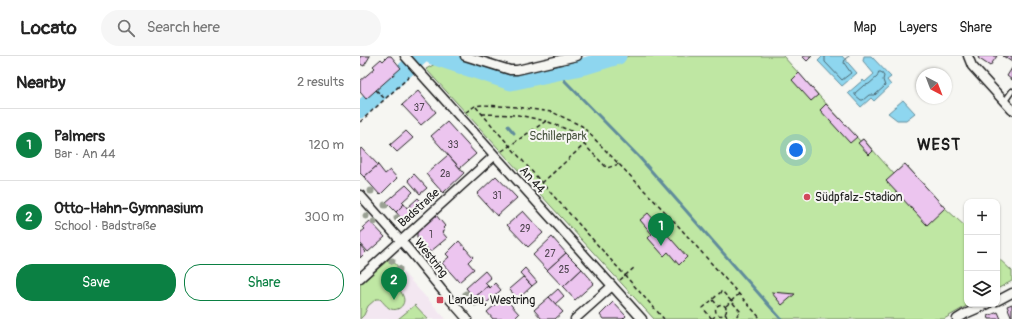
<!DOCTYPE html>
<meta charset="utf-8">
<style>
:root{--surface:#fff;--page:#f6f6f6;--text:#222;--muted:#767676;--line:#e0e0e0;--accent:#0b8043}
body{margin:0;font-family:Pangolin,sans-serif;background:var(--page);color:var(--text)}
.controls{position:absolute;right:12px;bottom:12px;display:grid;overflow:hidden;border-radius:8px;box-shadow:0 1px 3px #0004}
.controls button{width:36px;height:36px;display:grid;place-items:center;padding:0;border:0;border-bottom:1px solid var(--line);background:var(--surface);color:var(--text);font:20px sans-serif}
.compass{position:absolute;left:556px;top:12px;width:36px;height:36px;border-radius:50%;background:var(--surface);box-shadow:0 1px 3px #0004;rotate:138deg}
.you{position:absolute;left:436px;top:94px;width:14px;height:14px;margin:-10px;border:3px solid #fff;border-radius:50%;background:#1a73e8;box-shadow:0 0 0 6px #1a73e833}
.badge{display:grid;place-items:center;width:26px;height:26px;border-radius:50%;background:var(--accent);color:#fff;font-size:13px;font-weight:700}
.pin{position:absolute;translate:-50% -33px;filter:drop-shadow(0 1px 2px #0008)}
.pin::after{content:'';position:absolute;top:21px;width:14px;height:12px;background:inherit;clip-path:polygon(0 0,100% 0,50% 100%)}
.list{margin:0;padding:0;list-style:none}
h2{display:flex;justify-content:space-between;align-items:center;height:52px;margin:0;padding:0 16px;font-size:17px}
h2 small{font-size:13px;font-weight:400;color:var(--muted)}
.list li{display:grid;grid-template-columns:26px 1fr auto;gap:12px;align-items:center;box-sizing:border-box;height:72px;padding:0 16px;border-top:1px solid var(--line)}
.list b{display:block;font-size:15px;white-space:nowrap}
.list p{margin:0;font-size:13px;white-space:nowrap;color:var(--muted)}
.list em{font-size:13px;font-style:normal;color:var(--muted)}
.actions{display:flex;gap:8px;padding:12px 16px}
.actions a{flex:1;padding:9px 0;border:1px solid var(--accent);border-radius:16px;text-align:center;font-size:14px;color:var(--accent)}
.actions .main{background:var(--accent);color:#fff}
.icon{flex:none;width:22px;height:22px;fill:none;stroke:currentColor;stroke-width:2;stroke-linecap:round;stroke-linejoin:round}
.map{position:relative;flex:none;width:652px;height:263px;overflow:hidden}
header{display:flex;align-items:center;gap:24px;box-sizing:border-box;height:56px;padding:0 20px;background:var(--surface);border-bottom:1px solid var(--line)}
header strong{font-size:19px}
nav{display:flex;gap:22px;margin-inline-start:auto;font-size:14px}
.search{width:280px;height:36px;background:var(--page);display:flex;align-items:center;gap:10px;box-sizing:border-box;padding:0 14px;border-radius:22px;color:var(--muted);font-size:15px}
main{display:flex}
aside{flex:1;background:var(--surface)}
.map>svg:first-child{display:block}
.built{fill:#f3e7f1}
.green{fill:#bfe7a3;stroke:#6e8260}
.water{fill:#8ed6ef;stroke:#608c9b}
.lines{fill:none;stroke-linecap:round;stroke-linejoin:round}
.shore{stroke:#4a6670;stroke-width:1}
.stream{stroke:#608c9b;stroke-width:3}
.river{stroke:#8ed6ef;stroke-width:17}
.building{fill:#ecc5ef;stroke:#1c1c1c}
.lane-casing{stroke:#1c1c1c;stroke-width:7}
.street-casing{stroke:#1c1c1c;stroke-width:11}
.path{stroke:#1c1c1c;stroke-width:1.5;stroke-dasharray:4 3;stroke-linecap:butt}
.lane{stroke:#f6f6f2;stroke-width:4}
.street{stroke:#f6f6f2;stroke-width:8}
.tree{fill:#99a092}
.poi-dot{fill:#d1495b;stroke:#f6f6f2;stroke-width:1.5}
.labels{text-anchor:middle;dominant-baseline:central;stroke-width:4;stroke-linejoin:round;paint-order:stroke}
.number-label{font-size:10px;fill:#504651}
.park-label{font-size:12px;fill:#4d5944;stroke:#f6f6f2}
.street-label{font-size:12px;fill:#1c1c1c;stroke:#f6f6f2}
.poi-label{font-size:12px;fill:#1c1c1c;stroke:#f6f6f2;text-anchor:start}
.district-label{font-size:16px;font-weight:bold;letter-spacing:1px;fill:#1c1c1c;stroke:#f6f6f2}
</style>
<header>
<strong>Locato</strong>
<div class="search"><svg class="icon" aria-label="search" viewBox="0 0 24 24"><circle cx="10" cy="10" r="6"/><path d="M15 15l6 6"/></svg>Search here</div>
<nav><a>Map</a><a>Layers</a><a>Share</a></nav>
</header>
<main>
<aside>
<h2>Nearby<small>2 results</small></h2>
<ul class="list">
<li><span class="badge">1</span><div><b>Palmers</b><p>Bar · An 44</p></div><em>120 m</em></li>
<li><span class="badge">2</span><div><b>Otto-Hahn-Gymnasium</b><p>School · Badstraße</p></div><em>300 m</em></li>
</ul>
<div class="actions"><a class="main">Save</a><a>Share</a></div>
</aside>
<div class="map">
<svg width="652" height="263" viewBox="0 0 652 263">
<rect width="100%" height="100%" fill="#f6f6f2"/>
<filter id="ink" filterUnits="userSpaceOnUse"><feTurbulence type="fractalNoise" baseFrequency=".025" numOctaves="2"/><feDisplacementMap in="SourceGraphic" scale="8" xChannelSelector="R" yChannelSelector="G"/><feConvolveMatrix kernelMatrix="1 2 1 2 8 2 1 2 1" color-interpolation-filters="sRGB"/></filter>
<g filter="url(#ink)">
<path class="built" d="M30 202 86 263H0V229Z"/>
<g class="green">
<path d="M269 0H423L500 85 503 83 534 118 545 108 585 152 607 172V248H610L584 263H294L66 13 77 7 153 31 210 17Z"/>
<path d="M637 201 652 215V225L637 233Z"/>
<path d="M30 202 42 215 32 225C36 230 41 234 43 240 47 249 37 257 29 252 26 250 23 246 20 243H16L8 250 4 259 0 263V229Z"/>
<path d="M55 249 68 263H38Z"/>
</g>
<g class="water">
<path d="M463 0H482L497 17 482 30 458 5Z"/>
<path d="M504 0H511L531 21 527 24 531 29 514 45 511 42 501 51 488 37 503 24 505 26 514 18 503 5Z"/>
<path d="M543 44 555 57 546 64H537L528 57Z"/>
</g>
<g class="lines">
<g class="shore">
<path d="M465 0V6L482 24 491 17 484 7 485 3 489 0"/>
<path d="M519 16H521L524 20 523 24 525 30 515 39H509L503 44H501L495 39V37L503 30 509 28 517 21Z"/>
</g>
<g class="stream">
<path d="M201 15 205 25 279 101 421 263"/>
<path d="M148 70 154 77"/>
</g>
<g class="river">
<path d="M72 0 151 26 225 10 258 0"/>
<path d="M0 54 61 0"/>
</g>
</g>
<g class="building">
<path d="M0 0H10L4 10 0 8Z"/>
<path d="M28 0H31L41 12 6 43 0 36V25L15 12 13 10 21 3 23 5Z"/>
<path d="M442 0H452L447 5Z"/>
<path d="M619 0H637L630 10 618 2Z"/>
<path d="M643 0H652V6Z"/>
<path d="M652 12V24L647 20Z"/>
<path d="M439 17 458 39 451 45 432 24Z"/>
<path d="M58 35 76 56 61 69 42 49Z"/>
<path d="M466 48 497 81 490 87 460 54Z"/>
<path d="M87 66 116 98 100 112 71 80Z"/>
<path d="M46 75 53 82 37 96 30 89Z"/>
<path d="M503 83 513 95 509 99 498 87Z"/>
<path d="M2 92 18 109 4 121 0 117V93Z"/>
<path d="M88 99 104 117 83 137 66 118Z"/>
<path d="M545 108 585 152 567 169 526 125Z"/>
<path d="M18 109 25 118 30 114 37 122 20 139 4 121Z"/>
<path d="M54 118 67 132 60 138 48 124Z"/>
<path d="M136 120 157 142 137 160 117 138Z"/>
<path d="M46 129 53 136 42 146 44 148 36 156 26 146Z"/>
<path d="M58 142 65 150 46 168 36 156 44 148 47 152Z"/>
<path d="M163 155 183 177 168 191 147 169Z"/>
<path d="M288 157 327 201 319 209 308 196 304 200 288 182 292 178 280 164Z"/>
<path d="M76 159 85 170 83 172 85 174 82 176 87 182 70 196 57 182V176Z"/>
<path d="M10 165 25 181 8 196 0 187V177L5 173 3 171Z"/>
<path d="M192 181 206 197 187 214 173 199Z"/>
<path d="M99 185 113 201 108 206 114 213 99 226 82 207 89 201 86 198Z"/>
<path d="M0 189 6 196 0 202Z"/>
<path d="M206 197 222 213 203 231 187 214Z"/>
<path d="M165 212 177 226 172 230 160 217Z"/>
<path d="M222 213 234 227 215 244 203 231Z"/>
<path d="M125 215 131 222 125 227 128 230 114 242 106 232Z"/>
<path d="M163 221 172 230 158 243 149 233Z"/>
<path d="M135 227 141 234 122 251 114 242 128 230 130 232Z"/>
<path d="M198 233 204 240 195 248 189 241Z"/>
<path d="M411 236 435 238 422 249Z"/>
<path d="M144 241 159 258 154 263H133L127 256Z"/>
<path d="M189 241 203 256 195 263H182L174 254Z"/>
<path d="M253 246 266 260 263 263H243L240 259Z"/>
<path d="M652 248V262L647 250Z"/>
<path d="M638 256 641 263H629L628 260Z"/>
</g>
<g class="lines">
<defs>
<path id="lane" d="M645 45 652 35"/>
<g id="street">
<path d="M45 0 282 263"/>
<path d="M105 0 150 14H157L217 0"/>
<path d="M608 0 612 10 652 54"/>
<path d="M0 139 49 194 86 239 107 263"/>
<path d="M0 222 134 100"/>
<path d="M637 245 652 237"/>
<path d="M215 263 252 230"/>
<path d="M597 263 605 258 628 248"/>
</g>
</defs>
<use href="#lane" class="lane-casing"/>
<use href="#street" class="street-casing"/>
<g class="path">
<path d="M16 34 25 43"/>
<path d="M116 51 182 127 304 263"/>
<path d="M106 56 115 50 123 49 157 51 192 56 222 70 312 163 401 263"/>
<path d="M122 58 158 59 186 65"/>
<path d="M0 66 50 20"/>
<path d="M142 95 186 65 211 75 247 112 259 108"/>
<path d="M182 127 225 88"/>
<path d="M260 224 275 211"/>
<path d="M353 244 358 250"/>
<circle cx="361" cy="254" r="5.5"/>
<path d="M366 250 379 238"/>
<path d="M365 258 369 263"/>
<path d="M352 263 343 252 362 235 381 256 373 263"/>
<path d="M352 263 357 258"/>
</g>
<use href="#lane" class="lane"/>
<use href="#street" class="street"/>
</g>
<g class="tree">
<circle cx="11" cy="135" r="3.5"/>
<circle cx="25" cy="149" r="3.5"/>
<circle cx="6" cy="160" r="3.5"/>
<circle cx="37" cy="162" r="3.5"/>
<circle cx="14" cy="166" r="3.5"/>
<circle cx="71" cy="201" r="3.5"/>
<circle cx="32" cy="205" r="3.5"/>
<circle cx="39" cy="213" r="3.5"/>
<circle cx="106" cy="238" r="3.5"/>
<circle cx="115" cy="247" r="3.5"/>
</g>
</g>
<g class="poi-dot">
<circle cx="447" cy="141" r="4"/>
<rect x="76" y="240" width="8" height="8" rx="2"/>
</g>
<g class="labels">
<g class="number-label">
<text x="59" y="52">37</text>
<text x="93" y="89">33</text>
<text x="85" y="118">2a</text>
<text x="137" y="140">31</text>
<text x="165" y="173">29</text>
<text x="71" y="179">1</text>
<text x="190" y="198">27</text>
<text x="204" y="214">25</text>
</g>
<g class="park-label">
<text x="198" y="80">Schillerpark</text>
</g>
<g class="street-label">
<text transform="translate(172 124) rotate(48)">An 44</text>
<text transform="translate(59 152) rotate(-42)">Badstraße</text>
<text transform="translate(71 202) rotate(51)">Westring</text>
</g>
<g class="poi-label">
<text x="455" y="141">Südpfalz-Stadion</text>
<text x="88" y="244">Landau, Westring</text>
</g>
<g class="district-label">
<text x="579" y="89">WEST</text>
</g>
</g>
</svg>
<div class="controls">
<button>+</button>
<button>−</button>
<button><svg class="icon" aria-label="layers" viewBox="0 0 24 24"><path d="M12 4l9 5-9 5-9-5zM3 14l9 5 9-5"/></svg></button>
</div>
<svg class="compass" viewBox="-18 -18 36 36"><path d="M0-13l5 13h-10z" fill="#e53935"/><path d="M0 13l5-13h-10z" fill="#767676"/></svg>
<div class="you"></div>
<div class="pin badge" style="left:301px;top:190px">1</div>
<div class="pin badge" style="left:34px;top:244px">2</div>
</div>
</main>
